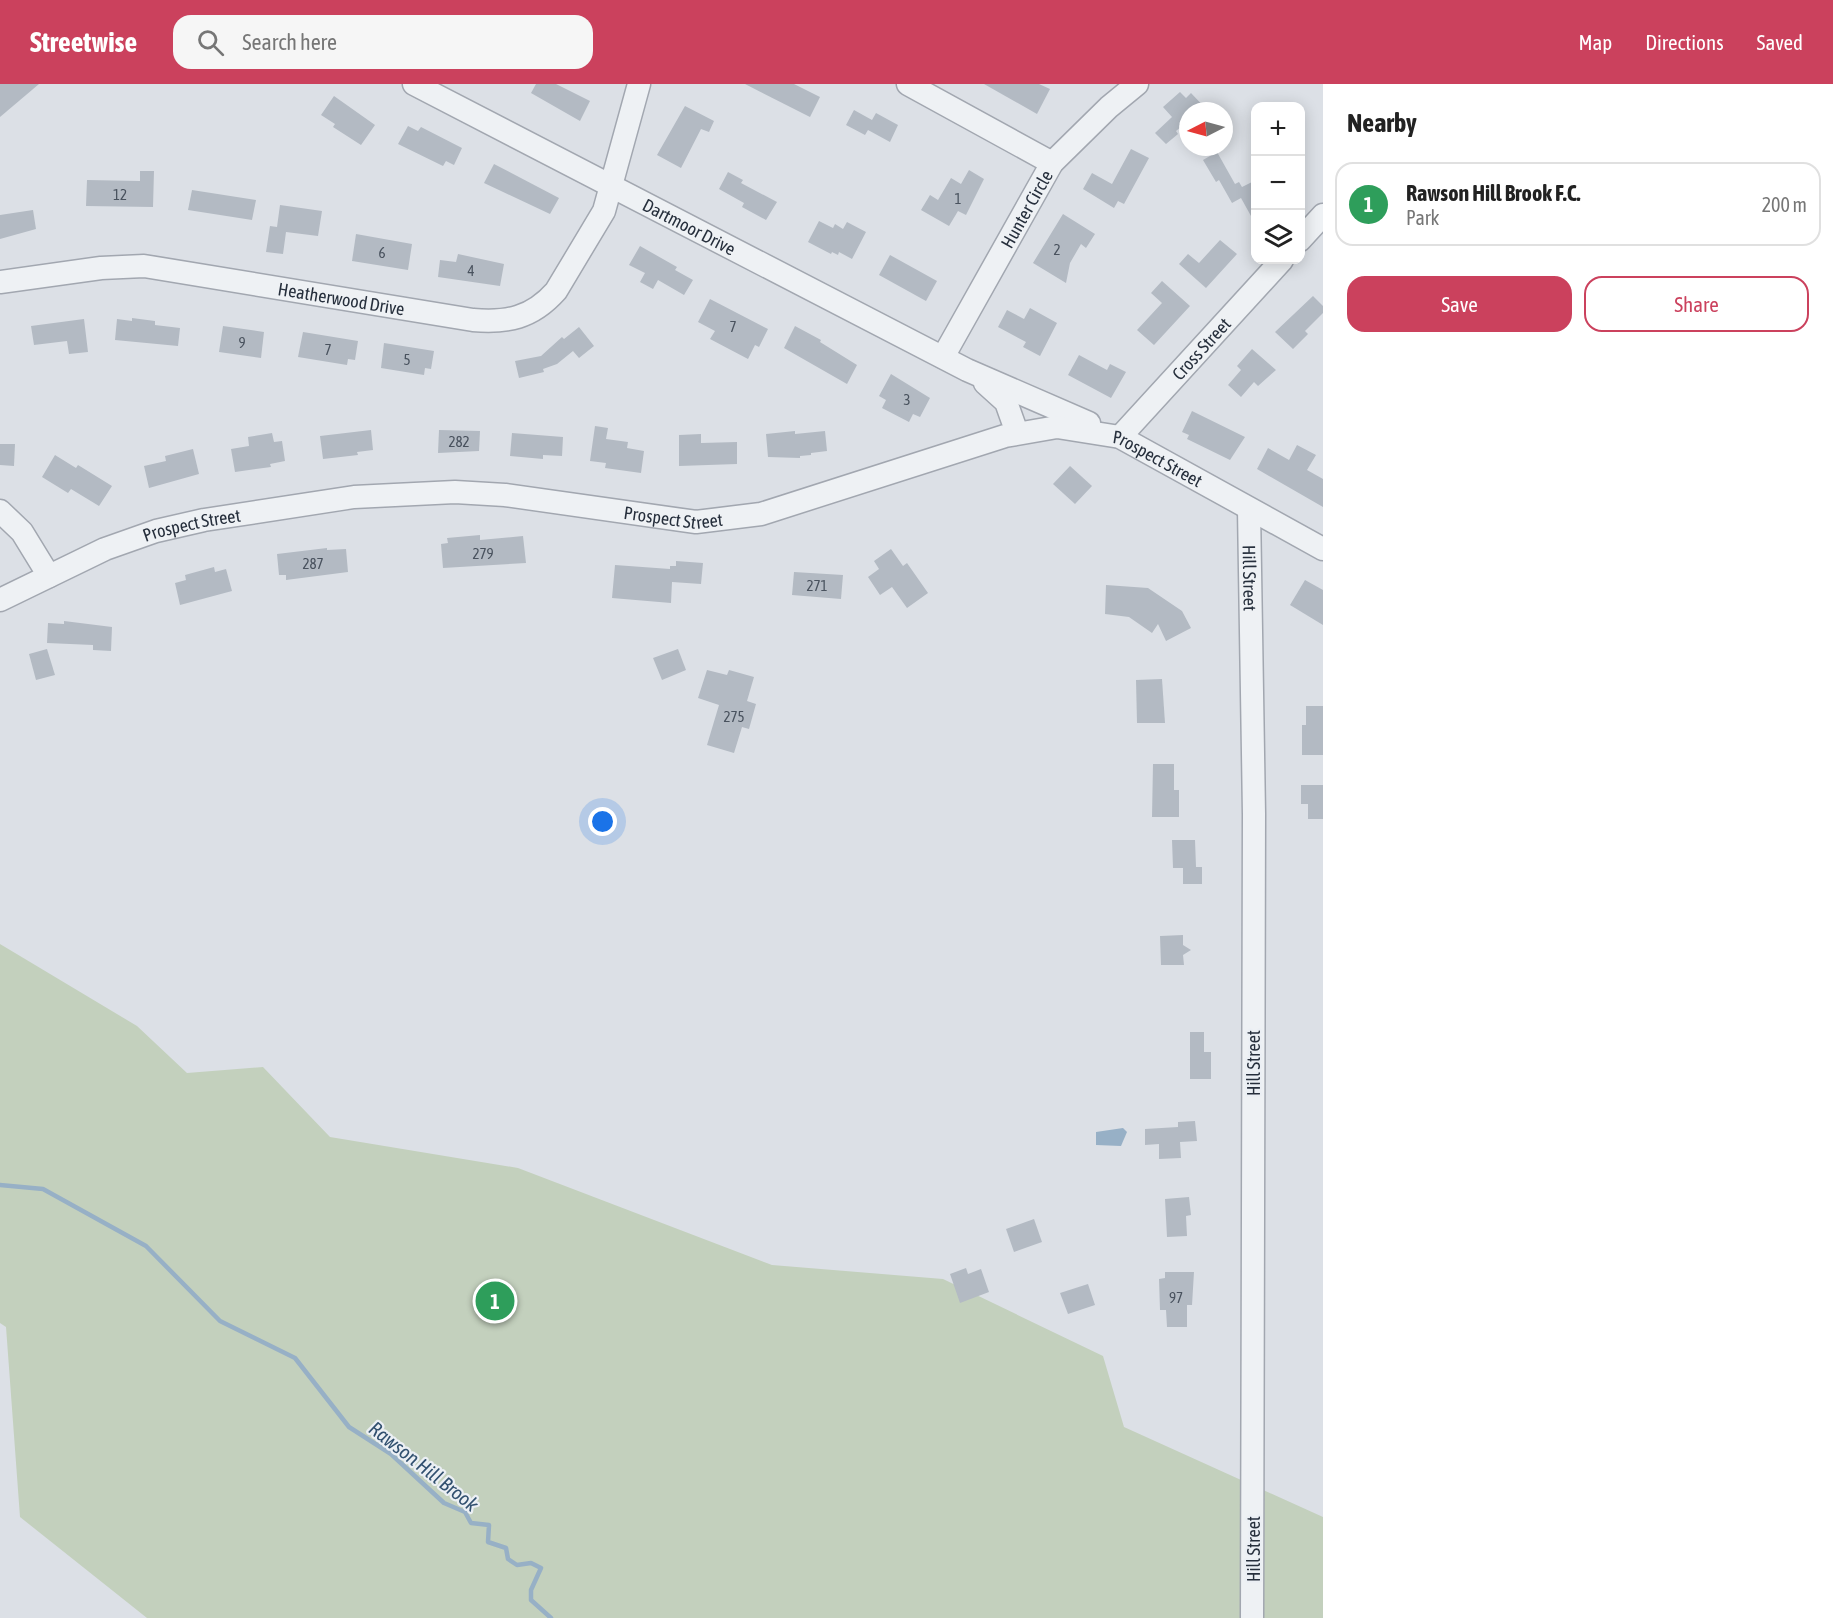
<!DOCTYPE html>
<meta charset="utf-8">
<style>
:root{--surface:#fff;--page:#f6f6f6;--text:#222;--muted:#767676;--line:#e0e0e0;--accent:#cb415d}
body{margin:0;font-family:"Asap Condensed",sans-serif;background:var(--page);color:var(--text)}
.controls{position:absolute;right:18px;top:18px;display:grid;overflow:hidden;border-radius:12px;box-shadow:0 3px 15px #0003}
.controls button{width:54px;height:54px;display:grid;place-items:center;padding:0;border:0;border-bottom:2px solid var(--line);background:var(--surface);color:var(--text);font:30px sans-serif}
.compass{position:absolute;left:1179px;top:18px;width:54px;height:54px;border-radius:50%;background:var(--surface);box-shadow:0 3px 15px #0003;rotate:264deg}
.you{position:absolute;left:603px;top:738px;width:21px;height:21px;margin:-15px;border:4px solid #fff;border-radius:50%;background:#1a73e8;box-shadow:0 0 0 9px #1a73e833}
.badge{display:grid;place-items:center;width:39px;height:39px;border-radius:50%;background:var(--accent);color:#fff;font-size:20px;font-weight:700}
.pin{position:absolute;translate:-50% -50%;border:3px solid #fff;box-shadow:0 2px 6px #0006}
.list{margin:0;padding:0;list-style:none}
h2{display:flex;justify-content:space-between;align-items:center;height:78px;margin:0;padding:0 24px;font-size:26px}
h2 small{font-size:20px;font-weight:400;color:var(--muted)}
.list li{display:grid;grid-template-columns:39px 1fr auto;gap:18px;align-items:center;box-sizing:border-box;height:84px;margin:0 12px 12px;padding:0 12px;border:2px solid var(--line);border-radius:18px}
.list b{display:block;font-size:22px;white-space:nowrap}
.list p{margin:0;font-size:20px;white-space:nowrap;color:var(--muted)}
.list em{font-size:20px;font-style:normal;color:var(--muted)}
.actions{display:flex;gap:12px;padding:18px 24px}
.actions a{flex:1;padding:14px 0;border:2px solid var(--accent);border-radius:18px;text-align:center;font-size:21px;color:var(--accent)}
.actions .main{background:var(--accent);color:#fff}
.icon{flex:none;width:33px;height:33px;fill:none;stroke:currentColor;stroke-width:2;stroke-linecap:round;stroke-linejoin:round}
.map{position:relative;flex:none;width:1323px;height:1534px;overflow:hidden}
header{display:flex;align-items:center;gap:36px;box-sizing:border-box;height:84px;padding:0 30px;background:var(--accent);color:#fff}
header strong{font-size:28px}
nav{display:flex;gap:33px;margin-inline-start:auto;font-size:21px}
.search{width:420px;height:54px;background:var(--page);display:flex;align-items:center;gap:15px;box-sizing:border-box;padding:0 21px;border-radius:18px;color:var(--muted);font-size:22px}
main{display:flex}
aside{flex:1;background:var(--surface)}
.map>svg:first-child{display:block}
.green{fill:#c3d0bd}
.water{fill:#97b0c6}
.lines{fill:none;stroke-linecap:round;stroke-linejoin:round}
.stream{stroke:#97b0c6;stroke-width:4.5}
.building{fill:#b3bac3}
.minor-casing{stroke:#a2a7b0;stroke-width:25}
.minor{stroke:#eef1f4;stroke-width:22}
.labels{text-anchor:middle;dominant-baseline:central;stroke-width:4.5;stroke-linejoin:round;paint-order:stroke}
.number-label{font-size:15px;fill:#49525e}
.street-label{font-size:18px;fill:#262f3c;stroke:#ebeff4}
.water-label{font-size:20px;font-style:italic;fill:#31506f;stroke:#ebeff4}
</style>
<header>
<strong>Streetwise</strong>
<div class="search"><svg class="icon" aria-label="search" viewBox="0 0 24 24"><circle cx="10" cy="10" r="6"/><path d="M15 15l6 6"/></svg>Search here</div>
<nav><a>Map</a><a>Directions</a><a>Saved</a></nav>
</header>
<main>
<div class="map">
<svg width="1323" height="1534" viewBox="0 0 1323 1534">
<rect width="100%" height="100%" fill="#dce0e6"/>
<path class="green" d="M0 860 137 942 187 989 263 983 330 1053 518 1084 772 1181 943 1195 1103 1272 1124 1343 1323 1433V1534H147L20 1433 6 1243 0 1239Z"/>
<path class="water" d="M1123 1044 1127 1048 1121 1062 1096 1061V1048Z"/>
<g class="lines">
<path class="stream" d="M0 1101 43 1105 146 1162 220 1237 295 1274 349 1343 391 1370 444 1419 465 1428 471 1439 489 1441 488 1458 506 1464 508 1475 517 1481 531 1479 541 1484 531 1506V1516L551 1534"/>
</g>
<g class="building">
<path d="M0 0H39L0 33Z"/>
<path d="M536 0H556L590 17 580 37 531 9Z"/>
<path d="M745 0H794L820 13 810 33Z"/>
<path d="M984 0H1039L1050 5 1037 30Z"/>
<path d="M1180 8 1186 14 1191 9 1208 27H1188V31L1179 39 1182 42 1176 47 1178 50 1166 60 1155 49 1172 33 1163 23Z"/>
<path d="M334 12 375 41 361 61 333 43 335 40 321 31Z"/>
<path d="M685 22 714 37 709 48 701 45 681 84 657 71Z"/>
<path d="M854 26 872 36 876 29 898 41 890 58 868 46 865 51 846 41Z"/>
<path d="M408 42 418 47 421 43 462 64 454 81 446 77 443 82 398 60Z"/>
<path d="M1131 65 1149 74 1124 120 1118 117 1114 124 1083 105 1092 89 1112 100Z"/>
<path d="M1217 68 1235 100 1239 98 1242 103 1256 96V141L1241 114 1232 119 1219 96 1216 98 1203 76Z"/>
<path d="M494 80 559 114 550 130 484 99Z"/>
<path d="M969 86 984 95 966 131 958 127 949 142 921 126 930 111 938 116 951 94 961 100Z"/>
<path d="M140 87H154L153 123 86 122 87 96 140 97Z"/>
<path d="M728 88 743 96 741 99 777 118 766 136 742 123 744 119 719 105Z"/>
<path d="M192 106 256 116 252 136 188 126Z"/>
<path d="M280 121 322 127 318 152 286 148 283 170 266 168 270 142 277 143Z"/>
<path d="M33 126 36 145 0 155V131Z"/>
<path d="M1063 130 1095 150 1086 164 1081 160 1070 179 1066 199 1033 179Z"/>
<path d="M819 137 833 144 835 140 843 145 847 138 866 148 852 175 839 168 838 171 832 168 831 170 808 158Z"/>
<path d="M356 150 412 160 408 186 352 177Z"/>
<path d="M1220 156 1237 170 1206 204 1179 180 1188 170 1199 179Z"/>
<path d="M640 162 677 183 675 186 693 196 684 211 658 196 653 205 640 198 645 189 629 181Z"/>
<path d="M458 170 504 180 500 202 438 193 440 176 456 178Z"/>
<path d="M890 171 937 197 926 217 879 191Z"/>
<path d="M1162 197 1190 222 1154 261 1137 246 1162 219 1151 209Z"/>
<path d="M1313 212 1323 222V229L1305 247 1308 250 1293 265 1275 248Z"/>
<path d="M710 215 768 245 759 263 755 261 748 275 710 255 715 247 698 238Z"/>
<path d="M1030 224 1057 239 1040 272 1023 263 1026 258 998 243 1007 226 1024 235Z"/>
<path d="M132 234 155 237V241L180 244 178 262 115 256 117 235 132 237Z"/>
<path d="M84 235 88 268 69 270 67 257 34 261 31 242Z"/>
<path d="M223 242 264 248 261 274 219 268Z"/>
<path d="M795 242 821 256 820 258 857 281 847 300 784 264Z"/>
<path d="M579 243 594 262 579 274 573 267 557 280 543 285 544 288 519 294 515 277 541 272 562 253 564 255Z"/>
<path d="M303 248 358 257 355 276 348 275 347 281 298 273Z"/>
<path d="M384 259 434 267 431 285 425 284 424 291 381 284Z"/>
<path d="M1252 265 1276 286 1258 302 1254 298 1241 313 1228 301 1241 286 1237 282Z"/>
<path d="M1079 271 1107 286 1110 280 1126 288 1111 314 1068 291Z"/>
<path d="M891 290 930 314 920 333 913 330 909 338 882 324 886 316 879 312Z"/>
<path d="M1192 327 1245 353 1230 376 1187 355 1189 351 1182 348Z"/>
<path d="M595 342 608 344 606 355 628 358 627 364 644 367 641 389 605 384 606 379 590 377Z"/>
<path d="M371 346 373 366 357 368 358 371 323 375 320 352Z"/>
<path d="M439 346 480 347 479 367 438 369Z"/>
<path d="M795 347V350L825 347 827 367 811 369V371L800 372V374L768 373 766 350Z"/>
<path d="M272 349 274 358 282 357 285 377 270 380 271 383 235 388 231 365 249 362 248 353Z"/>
<path d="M512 349 563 353 562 372 543 371V375L510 372Z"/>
<path d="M701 350V359L737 358V380L679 382V351Z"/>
<path d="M0 360H15L14 382 0 381Z"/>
<path d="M1297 361 1316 371 1307 386 1323 395V423L1257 385 1268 364 1289 376Z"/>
<path d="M193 365 199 390 149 404 144 382 166 377 165 372Z"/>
<path d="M55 371 76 384 78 381 112 402 99 422 71 405 68 409 42 393Z"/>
<path d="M1070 382 1092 402 1075 420 1053 400Z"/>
<path d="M480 451V456L523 452 526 479 443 484 441 460 448 459 447 454Z"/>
<path d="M327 464V466L346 465 348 488 286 496V491H279L277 470Z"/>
<path d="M891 465 903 482 907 479 928 509 907 524 892 503 880 511 868 493 879 485 874 477Z"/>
<path d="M676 477 703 479 701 500 672 498 671 519 612 514 615 481 670 485V482H676Z"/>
<path d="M214 483 215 488 226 485 232 507 180 521 175 499 186 496 185 491Z"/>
<path d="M794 488 843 491 841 515 792 511Z"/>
<path d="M1305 496 1323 506V541L1290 521Z"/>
<path d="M1106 501 1148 504 1182 527 1191 544 1166 557 1158 540 1152 549 1129 533 1105 530Z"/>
<path d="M64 537 112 543 111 567 93 566V561L47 559 48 539 64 540Z"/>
<path d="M47 565 55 591 36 596 29 570Z"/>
<path d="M678 565 686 586 662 596 653 574Z"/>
<path d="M707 586 727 591 729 586 754 593 747 617 756 620 749 645 742 643 734 669 707 661 719 621 698 614Z"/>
<path d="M1162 595 1165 639H1137L1136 596Z"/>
<path d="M1306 622H1323V671H1302V641H1306Z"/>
<path d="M1153 680H1174V706H1179V733H1152Z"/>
<path d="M1301 701H1323V735H1308V720H1301Z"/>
<path d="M1172 756H1195L1196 783H1202V800H1183V784H1173Z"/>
<path d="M1183 851V861L1191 866 1183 871 1184 881H1161L1160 852Z"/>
<path d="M1190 948H1204V968H1211V995H1190Z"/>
<path d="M1195 1037 1197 1057 1180 1058 1181 1074 1159 1075V1060L1145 1061V1045L1178 1043V1038Z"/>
<path d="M1189 1113 1191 1131 1186 1132 1187 1152 1167 1153 1165 1115Z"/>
<path d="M1034 1135 1042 1158 1014 1168 1006 1145Z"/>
<path d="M966 1184 968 1190 981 1185 989 1208 960 1219 950 1190Z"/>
<path d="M1165 1188H1194L1192 1221H1187V1243H1167L1166 1226H1160L1159 1195 1165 1194Z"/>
<path d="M1088 1200 1095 1221 1068 1230 1060 1209Z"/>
</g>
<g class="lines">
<defs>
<g id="minor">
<path id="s1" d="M414 0 967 286 1089 339"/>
<path d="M908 0 1052 79"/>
<path d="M1300 156 1323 131"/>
<path id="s2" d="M0 198 101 184 144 182 473 236C507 239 532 234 556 207L604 127 639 0"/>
<path id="s3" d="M943 273 1052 79 1109 23 1137 0"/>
<path d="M985 299 1006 318 1017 349"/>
<path id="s4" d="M1120 353 1282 176"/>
<path id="s5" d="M1249 425 1254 730 1252 1534"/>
<path d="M0 427 22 448 49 492"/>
<path id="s6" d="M0 516 105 465 156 447 204 436 354 413 455 408 505 411 696 438 761 430 1005 352 1057 343 1120 353 1323 465"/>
</g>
</defs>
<use href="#minor" class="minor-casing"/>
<use href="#minor" class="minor"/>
</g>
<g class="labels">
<g class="number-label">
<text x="120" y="110">12</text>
<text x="958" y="114">1</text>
<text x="1057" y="165">2</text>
<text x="382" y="168">6</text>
<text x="471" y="186">4</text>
<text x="733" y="242">7</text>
<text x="242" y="258">9</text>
<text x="328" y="265">7</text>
<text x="407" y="275">5</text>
<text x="907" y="315">3</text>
<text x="459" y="357">282</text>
<text x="483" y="469">279</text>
<text x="313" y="479">287</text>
<text x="817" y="501">271</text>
<text x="734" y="632">275</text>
<text x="1176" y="1213">97</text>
</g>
<g class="street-label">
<text stroke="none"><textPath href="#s3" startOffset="170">Hunter Circle</textPath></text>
<text stroke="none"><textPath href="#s1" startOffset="310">Dartmoor Drive</textPath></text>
<text stroke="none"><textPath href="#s2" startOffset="345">Heatherwood Drive</textPath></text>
<text stroke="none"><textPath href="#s4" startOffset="120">Cross Street</textPath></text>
<text stroke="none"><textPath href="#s6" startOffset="1197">Prospect Street</textPath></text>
<text stroke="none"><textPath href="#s6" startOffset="693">Prospect Street</textPath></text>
<text stroke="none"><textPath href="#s6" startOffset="207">Prospect Street</textPath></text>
<text stroke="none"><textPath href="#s5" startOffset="69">Hill Street</textPath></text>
<text transform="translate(1253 979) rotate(-90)">Hill Street</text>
<text transform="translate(1253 1465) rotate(-90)">Hill Street</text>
</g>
<g class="water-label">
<text transform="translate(424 1382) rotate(38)">Rawson Hill Brook</text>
</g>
</g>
</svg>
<div class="controls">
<button>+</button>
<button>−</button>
<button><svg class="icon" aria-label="layers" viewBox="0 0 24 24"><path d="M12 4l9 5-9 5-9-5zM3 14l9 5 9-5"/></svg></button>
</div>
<svg class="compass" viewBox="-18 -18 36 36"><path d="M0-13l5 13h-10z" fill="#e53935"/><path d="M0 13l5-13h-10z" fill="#767676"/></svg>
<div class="you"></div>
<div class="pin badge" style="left:495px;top:1217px;background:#2e9e5b">1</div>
</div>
<aside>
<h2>Nearby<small></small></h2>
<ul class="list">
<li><span class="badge" style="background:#2e9e5b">1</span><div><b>Rawson Hill Brook F.C.</b><p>Park</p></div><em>200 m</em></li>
</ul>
<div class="actions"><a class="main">Save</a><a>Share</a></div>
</aside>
</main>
